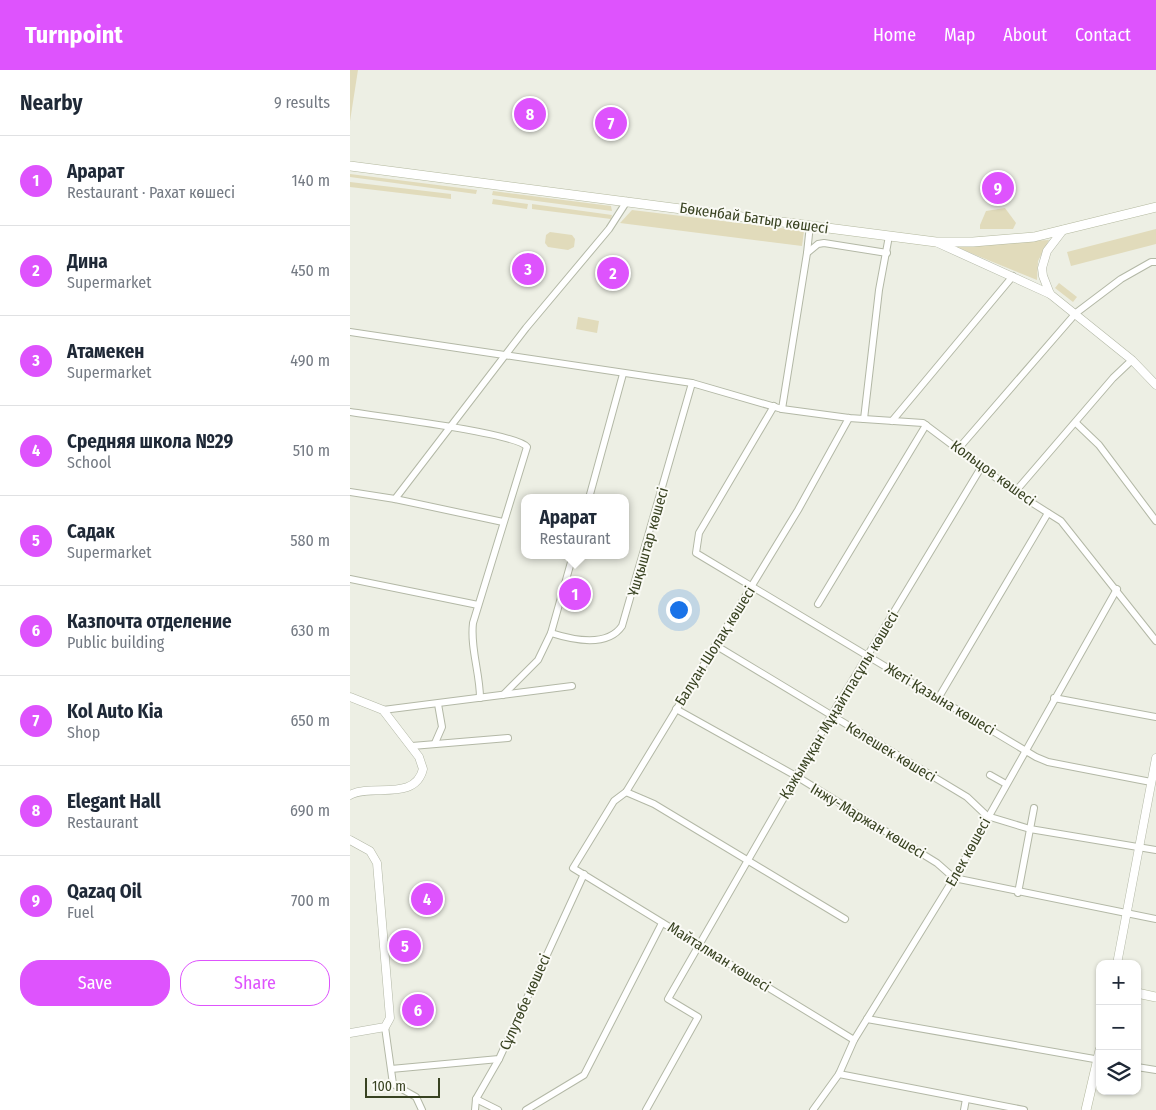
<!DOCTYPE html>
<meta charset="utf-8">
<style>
:root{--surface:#fff;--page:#f6f6f7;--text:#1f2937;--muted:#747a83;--line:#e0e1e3;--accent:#de53fd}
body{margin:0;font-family:"Fira Sans Condensed",sans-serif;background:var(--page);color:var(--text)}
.controls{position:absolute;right:15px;bottom:15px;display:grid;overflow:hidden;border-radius:10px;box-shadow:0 1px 4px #0004}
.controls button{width:45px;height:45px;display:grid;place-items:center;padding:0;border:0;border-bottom:1px solid var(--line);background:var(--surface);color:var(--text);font:25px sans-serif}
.scale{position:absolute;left:15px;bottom:12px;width:75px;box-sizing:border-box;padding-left:5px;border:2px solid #384221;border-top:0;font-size:14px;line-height:18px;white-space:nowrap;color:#384221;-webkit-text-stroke:4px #fafaf5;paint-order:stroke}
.you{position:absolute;left:328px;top:539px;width:18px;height:18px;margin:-12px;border:4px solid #fff;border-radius:50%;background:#1a73e8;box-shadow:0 0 0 8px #1a73e833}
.badge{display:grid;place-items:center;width:32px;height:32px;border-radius:50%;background:var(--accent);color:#fff;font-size:16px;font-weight:700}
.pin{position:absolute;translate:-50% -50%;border:2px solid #fff;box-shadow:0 1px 5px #0006}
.popup{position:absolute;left:171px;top:424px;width:108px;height:65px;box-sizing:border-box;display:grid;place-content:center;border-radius:10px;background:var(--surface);filter:drop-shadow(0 1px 4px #0005);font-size:16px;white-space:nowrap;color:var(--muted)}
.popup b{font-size:19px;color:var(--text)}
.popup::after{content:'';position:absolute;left:50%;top:100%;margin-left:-10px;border:10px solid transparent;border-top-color:var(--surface)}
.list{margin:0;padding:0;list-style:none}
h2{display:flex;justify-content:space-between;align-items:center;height:65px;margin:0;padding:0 20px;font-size:21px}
h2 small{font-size:16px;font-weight:400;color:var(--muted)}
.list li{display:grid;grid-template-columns:32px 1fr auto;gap:15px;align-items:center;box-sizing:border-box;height:90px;padding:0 20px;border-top:1px solid var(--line)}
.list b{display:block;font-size:19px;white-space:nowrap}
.list p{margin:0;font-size:16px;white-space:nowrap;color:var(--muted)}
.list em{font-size:16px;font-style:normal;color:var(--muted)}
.actions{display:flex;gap:10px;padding:15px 20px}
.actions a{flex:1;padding:11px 0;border:1px solid var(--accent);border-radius:20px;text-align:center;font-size:18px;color:var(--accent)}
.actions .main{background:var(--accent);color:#fff}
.icon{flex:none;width:28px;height:28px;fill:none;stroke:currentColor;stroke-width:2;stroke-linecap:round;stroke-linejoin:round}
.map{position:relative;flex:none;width:806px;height:1040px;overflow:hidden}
header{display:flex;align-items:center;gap:30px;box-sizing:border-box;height:70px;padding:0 25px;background:var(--accent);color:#fff}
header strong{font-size:24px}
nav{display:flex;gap:28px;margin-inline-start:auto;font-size:18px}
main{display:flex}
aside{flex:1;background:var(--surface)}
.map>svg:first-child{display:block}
.green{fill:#e1dbbb}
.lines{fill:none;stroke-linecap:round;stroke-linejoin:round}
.minor-casing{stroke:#b3b8a6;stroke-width:8}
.tertiary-casing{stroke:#b3b8a6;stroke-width:9}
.secondary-casing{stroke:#b3b89e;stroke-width:10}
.minor{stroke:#fff;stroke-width:6}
.tertiary{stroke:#fff;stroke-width:8}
.secondary{stroke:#fff;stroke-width:9}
.labels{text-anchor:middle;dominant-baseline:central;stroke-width:4;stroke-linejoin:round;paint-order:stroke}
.street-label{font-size:15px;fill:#384221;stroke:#fafaf5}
</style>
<header>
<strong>Turnpoint</strong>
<nav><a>Home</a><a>Map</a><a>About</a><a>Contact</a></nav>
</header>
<main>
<aside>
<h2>Nearby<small>9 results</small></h2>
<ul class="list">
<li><span class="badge">1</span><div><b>Арарат</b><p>Restaurant · Рахат көшесі</p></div><em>140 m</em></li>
<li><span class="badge">2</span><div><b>Дина</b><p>Supermarket</p></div><em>450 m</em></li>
<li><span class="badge">3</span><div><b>Атамекен</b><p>Supermarket</p></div><em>490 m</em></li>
<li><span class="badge">4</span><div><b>Средняя школа №29</b><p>School</p></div><em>510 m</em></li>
<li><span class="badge">5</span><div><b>Садак</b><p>Supermarket</p></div><em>580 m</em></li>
<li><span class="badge">6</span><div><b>Казпочта отделение</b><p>Public building</p></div><em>630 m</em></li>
<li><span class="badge">7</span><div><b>Kol Auto Kia</b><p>Shop</p></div><em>650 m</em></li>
<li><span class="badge">8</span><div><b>Elegant Hall</b><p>Restaurant</p></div><em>690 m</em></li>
<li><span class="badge">9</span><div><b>Qazaq Oil</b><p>Fuel</p></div><em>700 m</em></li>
</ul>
<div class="actions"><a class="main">Save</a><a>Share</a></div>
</aside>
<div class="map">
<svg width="806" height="1040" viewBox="0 0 806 1040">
<rect width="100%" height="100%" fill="#edefe4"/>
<g class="green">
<path d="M0 0H8L0 51Z"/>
<path d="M0 104 127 120 126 124 0 107Z"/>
<path d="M0 112 101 124V129L0 117Z"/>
<path d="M143 121 261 136 262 141 142 125Z"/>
<path d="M143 129 178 134 177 139 142 134Z"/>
<path d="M182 134 262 145 261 149 182 139Z"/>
<path d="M655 138 666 153 663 159H630V155L636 141Z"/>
<path d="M282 140 454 161 452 176 270 153Z"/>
<path d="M806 159V174L721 196 717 182Z"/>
<path d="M200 162 222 165 225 169 224 177 218 180 198 177 195 173 196 165Z"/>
<path d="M699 170 688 191 687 210 601 175Z"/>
<path d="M709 213 727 227 723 232 705 218Z"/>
<path d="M228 247 249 251 247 263 226 259Z"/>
</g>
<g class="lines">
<defs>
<g id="minor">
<path d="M457 183 460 155"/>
<path d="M0 262 342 313 432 339 499 348 573 353 665 422 711 451 806 571"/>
<path d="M424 336 349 463 346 483 686 687 698 692 801 712"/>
<path d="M432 339 457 183 468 174 474 173 537 183"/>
<path d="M0 342C25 346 167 363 177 377L123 553C120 578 130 603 130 628"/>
<path d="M499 348 448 440 276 722 264 731 223 798 504 970"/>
<path d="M514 349 529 220 539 166"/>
<path d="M542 351 663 206"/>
<path d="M726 353 749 375 806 451"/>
<path d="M609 378 726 243 771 209 801 192H806"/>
<path d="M0 422 45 429 153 452"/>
<path d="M665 422 763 308 782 290"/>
<path d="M239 428 273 304"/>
<path d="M45 429 176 258 259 159 277 131"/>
<path d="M0 509 128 535"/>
<path d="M468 534 576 355"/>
<path d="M201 563C223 570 257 578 272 556L342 313"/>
<path d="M365 575 617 727 637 746 680 759 806 780"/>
<path d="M153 625 188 590 201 563 223 485"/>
<path d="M589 627 698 443"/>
<path d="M704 628 806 647"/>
<path d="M326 639 446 706 587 793 604 808 806 849"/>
<path d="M33 640 222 616"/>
<path d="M85 673 92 657 88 634"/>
<path d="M62 676 158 668"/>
<path d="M640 705 656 714"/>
<path d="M276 722 304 734 495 849"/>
<path d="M668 823 684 738"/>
<path d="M517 949 750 990"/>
<path d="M35 957 43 1014 66 1027 72 1040"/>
<path d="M787 997 806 1000"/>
<path d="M41 999 149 989 234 804"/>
<path d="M489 1004 674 1040"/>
<path d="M126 1029 148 1040"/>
<path d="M125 1040 126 1029 149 989"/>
<path d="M176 1040 234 1005 312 853"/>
<path d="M296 1040 348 947 318 929 481 646 632 396"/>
<path d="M463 1040 489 1004 504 970 604 808 767 519"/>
<path d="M614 1040 616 1029"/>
</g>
<g id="tertiary">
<path d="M713 160 697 181 692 198 693 206 700 224 782 290 806 315"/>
<path d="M588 173 700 224"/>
<path d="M0 627 33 640 69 687 73 699C65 732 22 713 0 725"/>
<path d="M0 770 20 781 27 793 40 948 35 957 0 963"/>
<path d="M767 894 806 688"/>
</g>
<g id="secondary">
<path d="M0 96 586 172H623L684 167 806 137"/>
<path d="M787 923 806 927"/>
<path d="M736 1040 750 980"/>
</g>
</defs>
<use href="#minor" class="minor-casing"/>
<use href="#tertiary" class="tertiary-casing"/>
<use href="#secondary" class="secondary-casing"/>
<use href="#minor" class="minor"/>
<use href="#tertiary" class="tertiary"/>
<use href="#secondary" class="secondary"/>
</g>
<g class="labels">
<g class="street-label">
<text transform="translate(404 148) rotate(8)">Бөкенбай Батыр көшесі</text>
<text transform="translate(643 403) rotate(36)">Кольцов көшесі</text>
<text transform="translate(298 472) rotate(-74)">Ұшқыштар көшесі</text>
<text transform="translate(365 576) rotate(-58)">Балуан Шолақ көшесі</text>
<text transform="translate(590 629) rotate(31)">Жеті Қазына көшесі</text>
<text transform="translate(489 635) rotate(-59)">Қажымұқан Мұңайтпасұлы көшесі</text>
<text transform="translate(541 682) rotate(31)">Келешек көшесі</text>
<text transform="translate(518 751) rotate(31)">Інжу-Маржан көшесі</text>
<text transform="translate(618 782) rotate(-61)">Елек көшесі</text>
<text transform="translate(369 887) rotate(32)">Майталман көшесі</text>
<text transform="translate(175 932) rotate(-66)">Сұлутөбе көшесі</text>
</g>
</g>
</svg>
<div class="controls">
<button>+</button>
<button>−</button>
<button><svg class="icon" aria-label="layers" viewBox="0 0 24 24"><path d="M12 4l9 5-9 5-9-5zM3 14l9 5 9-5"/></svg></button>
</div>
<div class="scale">100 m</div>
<div class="you"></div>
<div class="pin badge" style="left:225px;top:524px">1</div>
<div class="popup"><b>Арарат</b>Restaurant</div>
<div class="pin badge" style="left:263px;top:203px">2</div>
<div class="pin badge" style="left:178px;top:199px">3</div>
<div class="pin badge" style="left:77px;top:829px">4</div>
<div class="pin badge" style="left:55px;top:876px">5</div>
<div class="pin badge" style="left:68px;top:940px">6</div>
<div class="pin badge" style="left:261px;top:53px">7</div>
<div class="pin badge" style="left:180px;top:44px">8</div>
<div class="pin badge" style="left:648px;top:118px">9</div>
</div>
</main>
